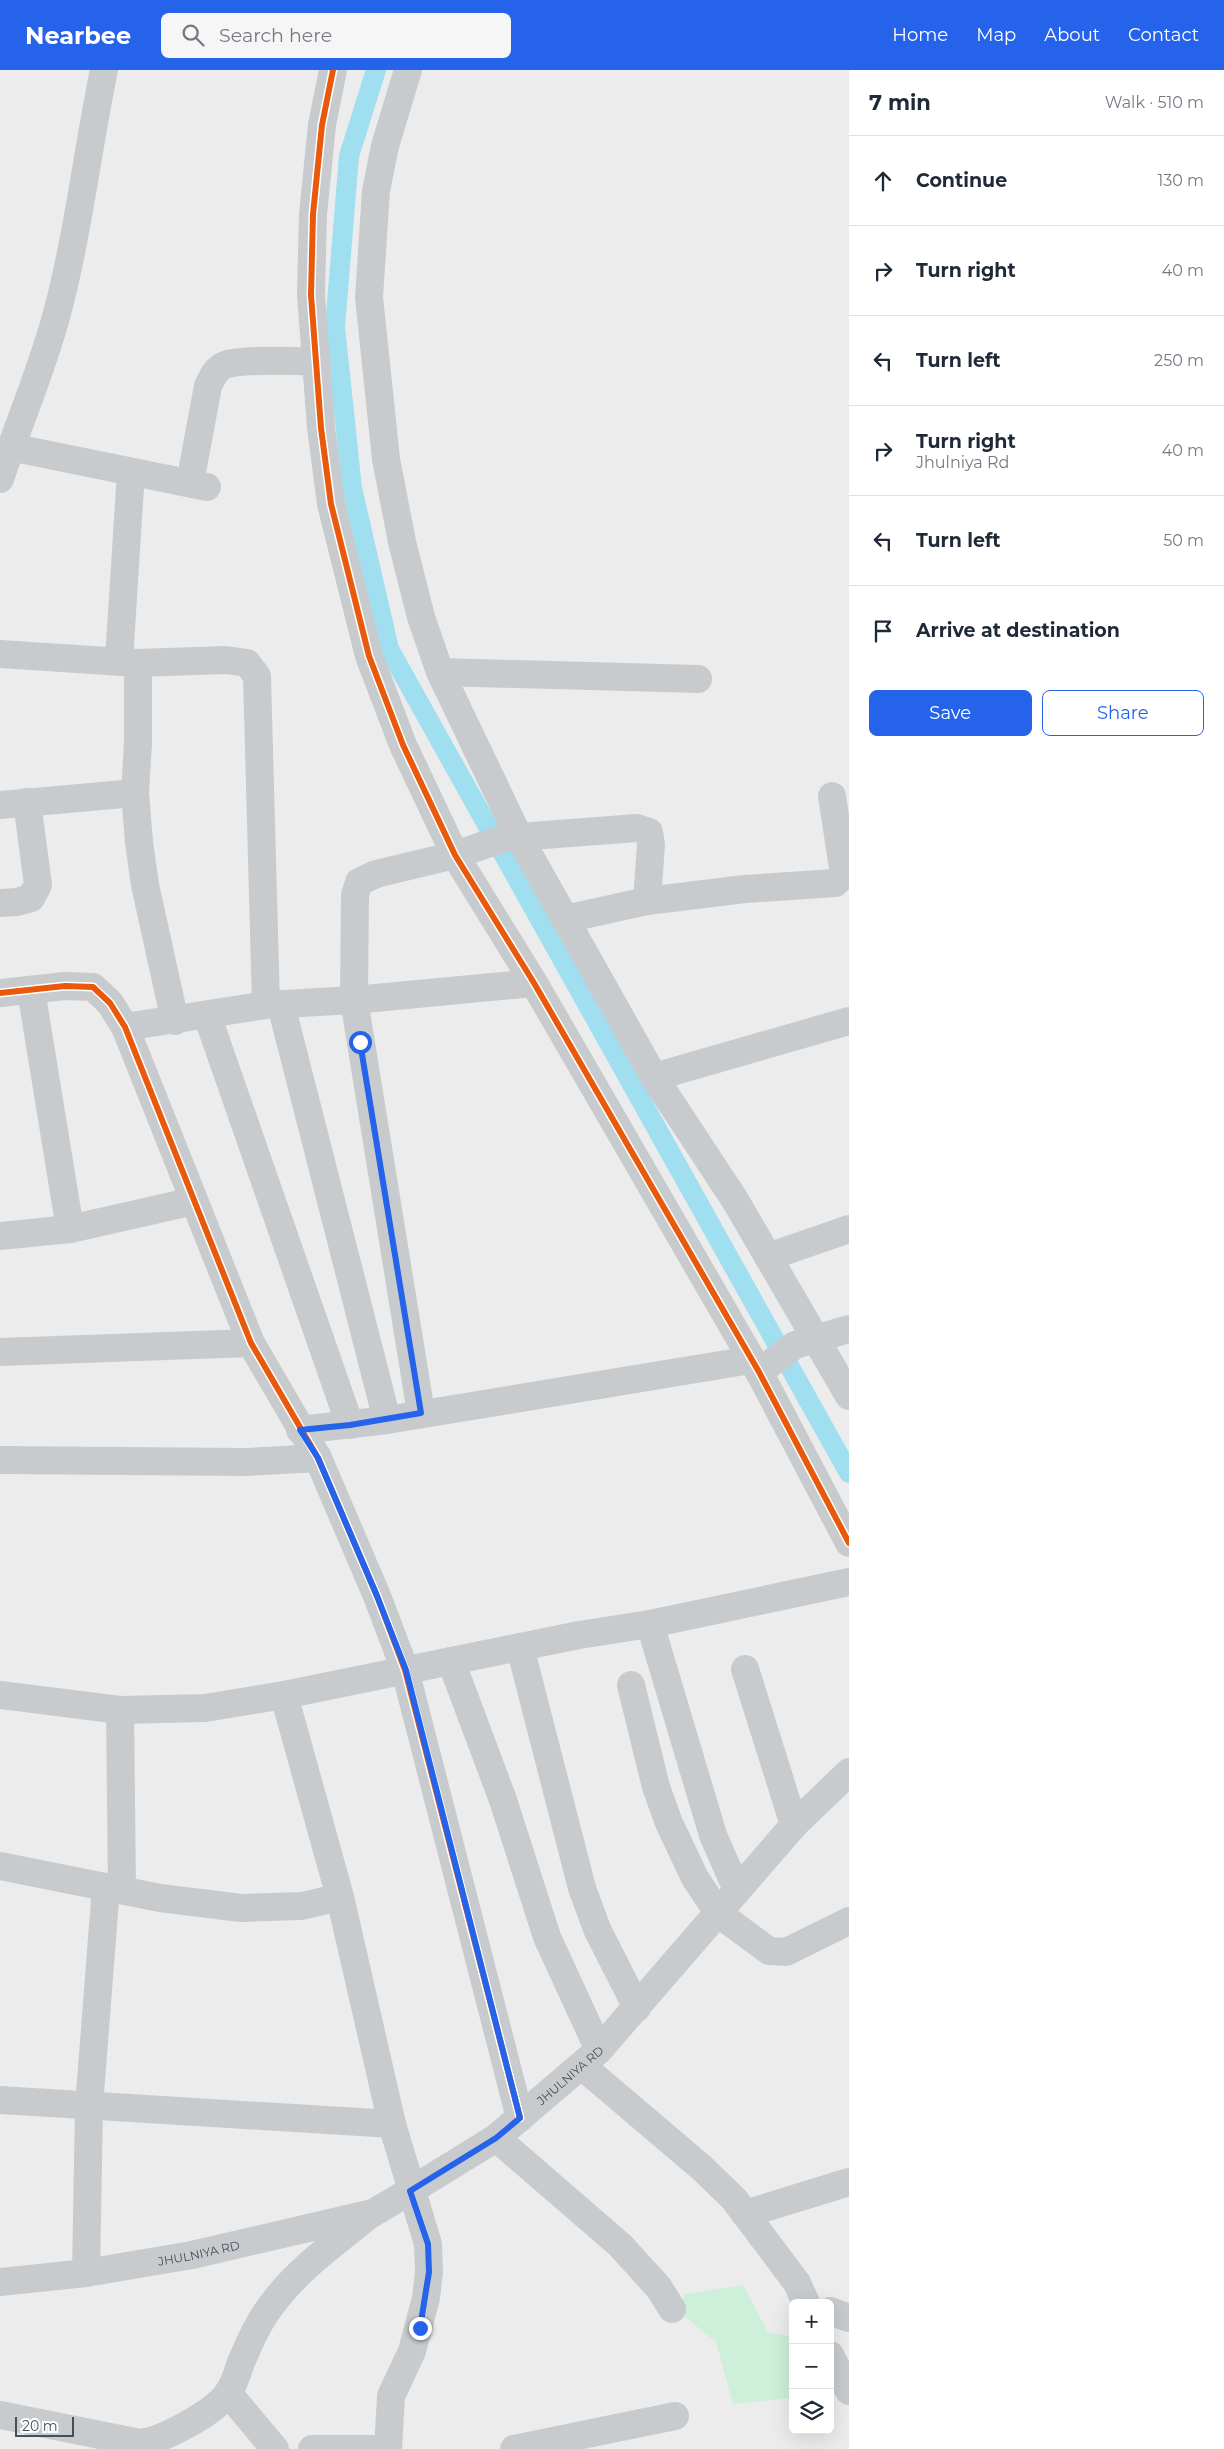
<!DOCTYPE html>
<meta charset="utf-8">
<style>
:root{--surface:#fff;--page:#f6f6f7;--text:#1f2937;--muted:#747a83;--line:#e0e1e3;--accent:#2563eb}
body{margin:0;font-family:Montserrat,sans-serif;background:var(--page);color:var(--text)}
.controls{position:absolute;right:15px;bottom:15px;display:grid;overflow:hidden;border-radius:8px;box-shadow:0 5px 20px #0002}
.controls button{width:45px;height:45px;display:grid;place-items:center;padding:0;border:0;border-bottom:1px solid var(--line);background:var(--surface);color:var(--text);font:25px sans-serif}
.scale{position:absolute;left:15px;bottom:12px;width:59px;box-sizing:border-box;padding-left:5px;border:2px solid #434f5a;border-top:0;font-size:14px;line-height:18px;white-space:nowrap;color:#434f5a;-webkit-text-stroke:4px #fff;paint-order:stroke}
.stop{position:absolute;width:15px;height:15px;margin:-11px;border:4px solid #2563eb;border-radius:50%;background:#fff}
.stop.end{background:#2563eb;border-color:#fff;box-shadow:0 1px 5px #0008}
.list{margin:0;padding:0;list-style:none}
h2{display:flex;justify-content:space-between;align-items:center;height:65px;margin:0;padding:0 20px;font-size:21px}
h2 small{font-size:16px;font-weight:400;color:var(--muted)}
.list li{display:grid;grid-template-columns:32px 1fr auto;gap:15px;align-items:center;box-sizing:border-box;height:90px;padding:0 20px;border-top:1px solid var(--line)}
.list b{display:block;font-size:19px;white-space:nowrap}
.list p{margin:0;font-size:16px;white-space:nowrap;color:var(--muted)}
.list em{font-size:16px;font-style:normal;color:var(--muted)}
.actions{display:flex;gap:10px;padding:15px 20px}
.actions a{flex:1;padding:11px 0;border:1px solid var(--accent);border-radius:8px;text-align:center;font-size:18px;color:var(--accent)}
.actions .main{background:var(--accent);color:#fff}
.icon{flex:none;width:28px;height:28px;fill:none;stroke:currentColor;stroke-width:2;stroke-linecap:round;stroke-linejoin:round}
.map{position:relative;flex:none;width:849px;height:2379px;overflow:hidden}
header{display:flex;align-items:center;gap:30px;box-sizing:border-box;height:70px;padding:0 25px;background:var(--accent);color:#fff}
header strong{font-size:24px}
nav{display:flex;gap:28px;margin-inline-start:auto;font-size:18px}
.search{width:350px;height:45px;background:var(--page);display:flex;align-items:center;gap:12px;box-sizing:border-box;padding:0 18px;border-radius:8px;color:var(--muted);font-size:19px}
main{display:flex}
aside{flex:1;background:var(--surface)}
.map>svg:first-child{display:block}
.green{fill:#ceefda}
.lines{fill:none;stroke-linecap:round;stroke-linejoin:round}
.canal{stroke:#9fdff0;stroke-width:20}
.minor{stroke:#c8cbcd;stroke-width:28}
.cycleway-casing{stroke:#fff;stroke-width:9}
.cycleway{stroke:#e8590c;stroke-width:6}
.route{stroke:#2563eb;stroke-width:6}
.labels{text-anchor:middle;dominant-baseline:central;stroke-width:4.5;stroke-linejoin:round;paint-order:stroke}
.street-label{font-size:12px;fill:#434f5a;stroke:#fff}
</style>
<header>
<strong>Nearbee</strong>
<div class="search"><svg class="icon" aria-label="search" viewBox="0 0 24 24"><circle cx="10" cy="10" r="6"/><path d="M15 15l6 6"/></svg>Search here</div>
<nav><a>Home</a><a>Map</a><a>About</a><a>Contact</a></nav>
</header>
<main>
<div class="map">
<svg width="849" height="2379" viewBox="0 0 849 2379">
<rect width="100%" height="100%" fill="#edecec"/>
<path class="green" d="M743 2215 768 2262 793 2267V2328L733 2334 716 2272 678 2241 685 2224Z"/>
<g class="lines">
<path class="canal" d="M376 0 349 86 335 257 352 418 389 579 849 1403"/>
<g class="minor">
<path d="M333 0 322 55 313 144 311 225 321 358 331 434 369 586 403 675 455 785 534 913 759 1302 849 1473"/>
<path d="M408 0 385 76 376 121 369 227 386 389 402 472 421 547 440 602 518 765 654 1007 735 1130 849 1326"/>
<path d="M10 377 207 417"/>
<path d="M0 409C18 355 41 302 56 247 78 166 87 82 104 0"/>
<path d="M190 413 208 316C212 308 216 298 225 295 243 288 295 292 317 291"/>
<path d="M0 584 138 593 226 590 247 593 257 606 266 935"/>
<path d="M119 590 131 402"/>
<path d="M138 593V673L135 723 139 772 145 815 175 951"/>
<path d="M440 602 698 609"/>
<path d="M0 735 135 723"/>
<path d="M0 833 17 832 31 828 38 815 27 732"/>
<path d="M565 849 647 831 745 819 835 813 844 804 832 726"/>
<path d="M31 920 70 1159"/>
<path d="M0 923 65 916 93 917 110 933 125 957 251 1273 318 1388 377 1526 405 1600 520 2048"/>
<path d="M281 935 387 1350"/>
<path d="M207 945 350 1355"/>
<path d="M125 957 266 935 354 930 534 913"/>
<path d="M654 1007 849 951"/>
<path d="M0 1166 70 1159 194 1131"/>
<path d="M768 1187 849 1159"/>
<path d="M0 1282 251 1273"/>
<path d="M759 1302 795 1275 849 1259"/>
<path d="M421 1343 354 930 355 825 359 812 376 804 455 785 505 768 637 758 649 762 651 775 647 831"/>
<path d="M300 1360 387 1350 751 1290"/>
<path d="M0 1390 246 1392 318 1388"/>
<path d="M650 1554 713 1765 737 1820"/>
<path d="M520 1577 582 1818 597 1859 637 1938"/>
<path d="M451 1591 503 1730 547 1867 599 1980"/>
<path d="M745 1599 794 1755"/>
<path d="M631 1615 656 1717 669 1753 695 1808 719 1844 769 1881 786 1882 849 1851"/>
<path d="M0 1625 120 1640 205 1638 284 1625 579 1565 650 1554 849 1512"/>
<path d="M284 1625 340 1827 392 2054 428 2174 429 2202 426 2228 412 2281 391 2326 388 2379"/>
<path d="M120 1640 122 1820"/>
<path d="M0 1796 160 1828 241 1838 302 1836 340 1827"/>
<path d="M582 1996 702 2098 734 2129 797 2213 806 2233"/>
<path d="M0 2030 392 2054"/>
<path d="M496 2068 620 2175 659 2218 672 2239"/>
<path d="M745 2144 849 2112"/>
<path d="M86 2203 89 2036 106 1817"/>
<path id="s1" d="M0 2212 86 2203 192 2185 373 2143 410 2121 496 2068 599 1980 794 1755 849 1702"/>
<path d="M830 2241 849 2248"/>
<path d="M830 2285 849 2321"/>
<path d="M228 2323 275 2379"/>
<path d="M0 2345 140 2373C163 2370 214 2343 228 2323 234 2315 237 2304 240 2295 250 2271 260 2248 277 2228 302 2196 337 2172 368 2146"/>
<path d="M312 2379H388"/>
<path d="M514 2379 675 2346"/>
</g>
<defs>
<g id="cycleway">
<path d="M333 0 322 55 313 144 311 225 321 358 331 434 369 586 403 675 455 785 534 913 759 1302 849 1473"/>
<path d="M0 923 65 916 93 917 110 933 125 957 251 1273 318 1388 377 1526 405 1600 520 2048"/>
</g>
</defs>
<use href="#cycleway" class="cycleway-casing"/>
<use href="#cycleway" class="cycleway"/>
</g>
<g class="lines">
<path class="route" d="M360 972 421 1343 350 1355 300 1360 318 1388 377 1526 406 1600 520 2048 496 2068 410 2121 428 2174 429 2202 420 2258"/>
</g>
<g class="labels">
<g class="street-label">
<text stroke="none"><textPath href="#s1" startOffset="621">JHULNIYA RD</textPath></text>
<text stroke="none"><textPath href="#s1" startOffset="201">JHULNIYA RD</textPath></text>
</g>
</g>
</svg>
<div class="controls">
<button>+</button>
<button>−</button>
<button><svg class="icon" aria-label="layers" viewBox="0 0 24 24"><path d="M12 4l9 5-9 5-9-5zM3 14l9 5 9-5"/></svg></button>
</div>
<div class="scale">20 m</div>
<div class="stop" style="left:360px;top:972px"></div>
<div class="stop end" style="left:420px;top:2258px"></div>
</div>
<aside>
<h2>7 min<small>Walk · 510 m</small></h2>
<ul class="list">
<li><svg class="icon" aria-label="ahead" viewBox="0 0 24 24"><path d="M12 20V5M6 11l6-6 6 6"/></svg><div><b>Continue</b></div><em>130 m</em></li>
<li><svg class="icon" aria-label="right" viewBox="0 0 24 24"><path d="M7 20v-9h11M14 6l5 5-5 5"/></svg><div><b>Turn right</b></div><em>40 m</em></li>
<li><svg class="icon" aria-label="left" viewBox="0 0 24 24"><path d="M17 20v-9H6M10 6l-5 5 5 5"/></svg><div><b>Turn left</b></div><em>250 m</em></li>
<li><svg class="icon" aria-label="right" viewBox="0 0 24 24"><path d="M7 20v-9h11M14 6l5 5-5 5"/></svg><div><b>Turn right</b><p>Jhulniya Rd</p></div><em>40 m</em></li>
<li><svg class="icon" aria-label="left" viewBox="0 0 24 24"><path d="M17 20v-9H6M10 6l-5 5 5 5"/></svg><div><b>Turn left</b></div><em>50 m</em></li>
<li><svg class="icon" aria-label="arrive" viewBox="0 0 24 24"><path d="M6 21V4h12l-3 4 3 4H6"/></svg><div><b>Arrive at destination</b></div></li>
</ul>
<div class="actions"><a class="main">Save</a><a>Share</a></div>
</aside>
</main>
